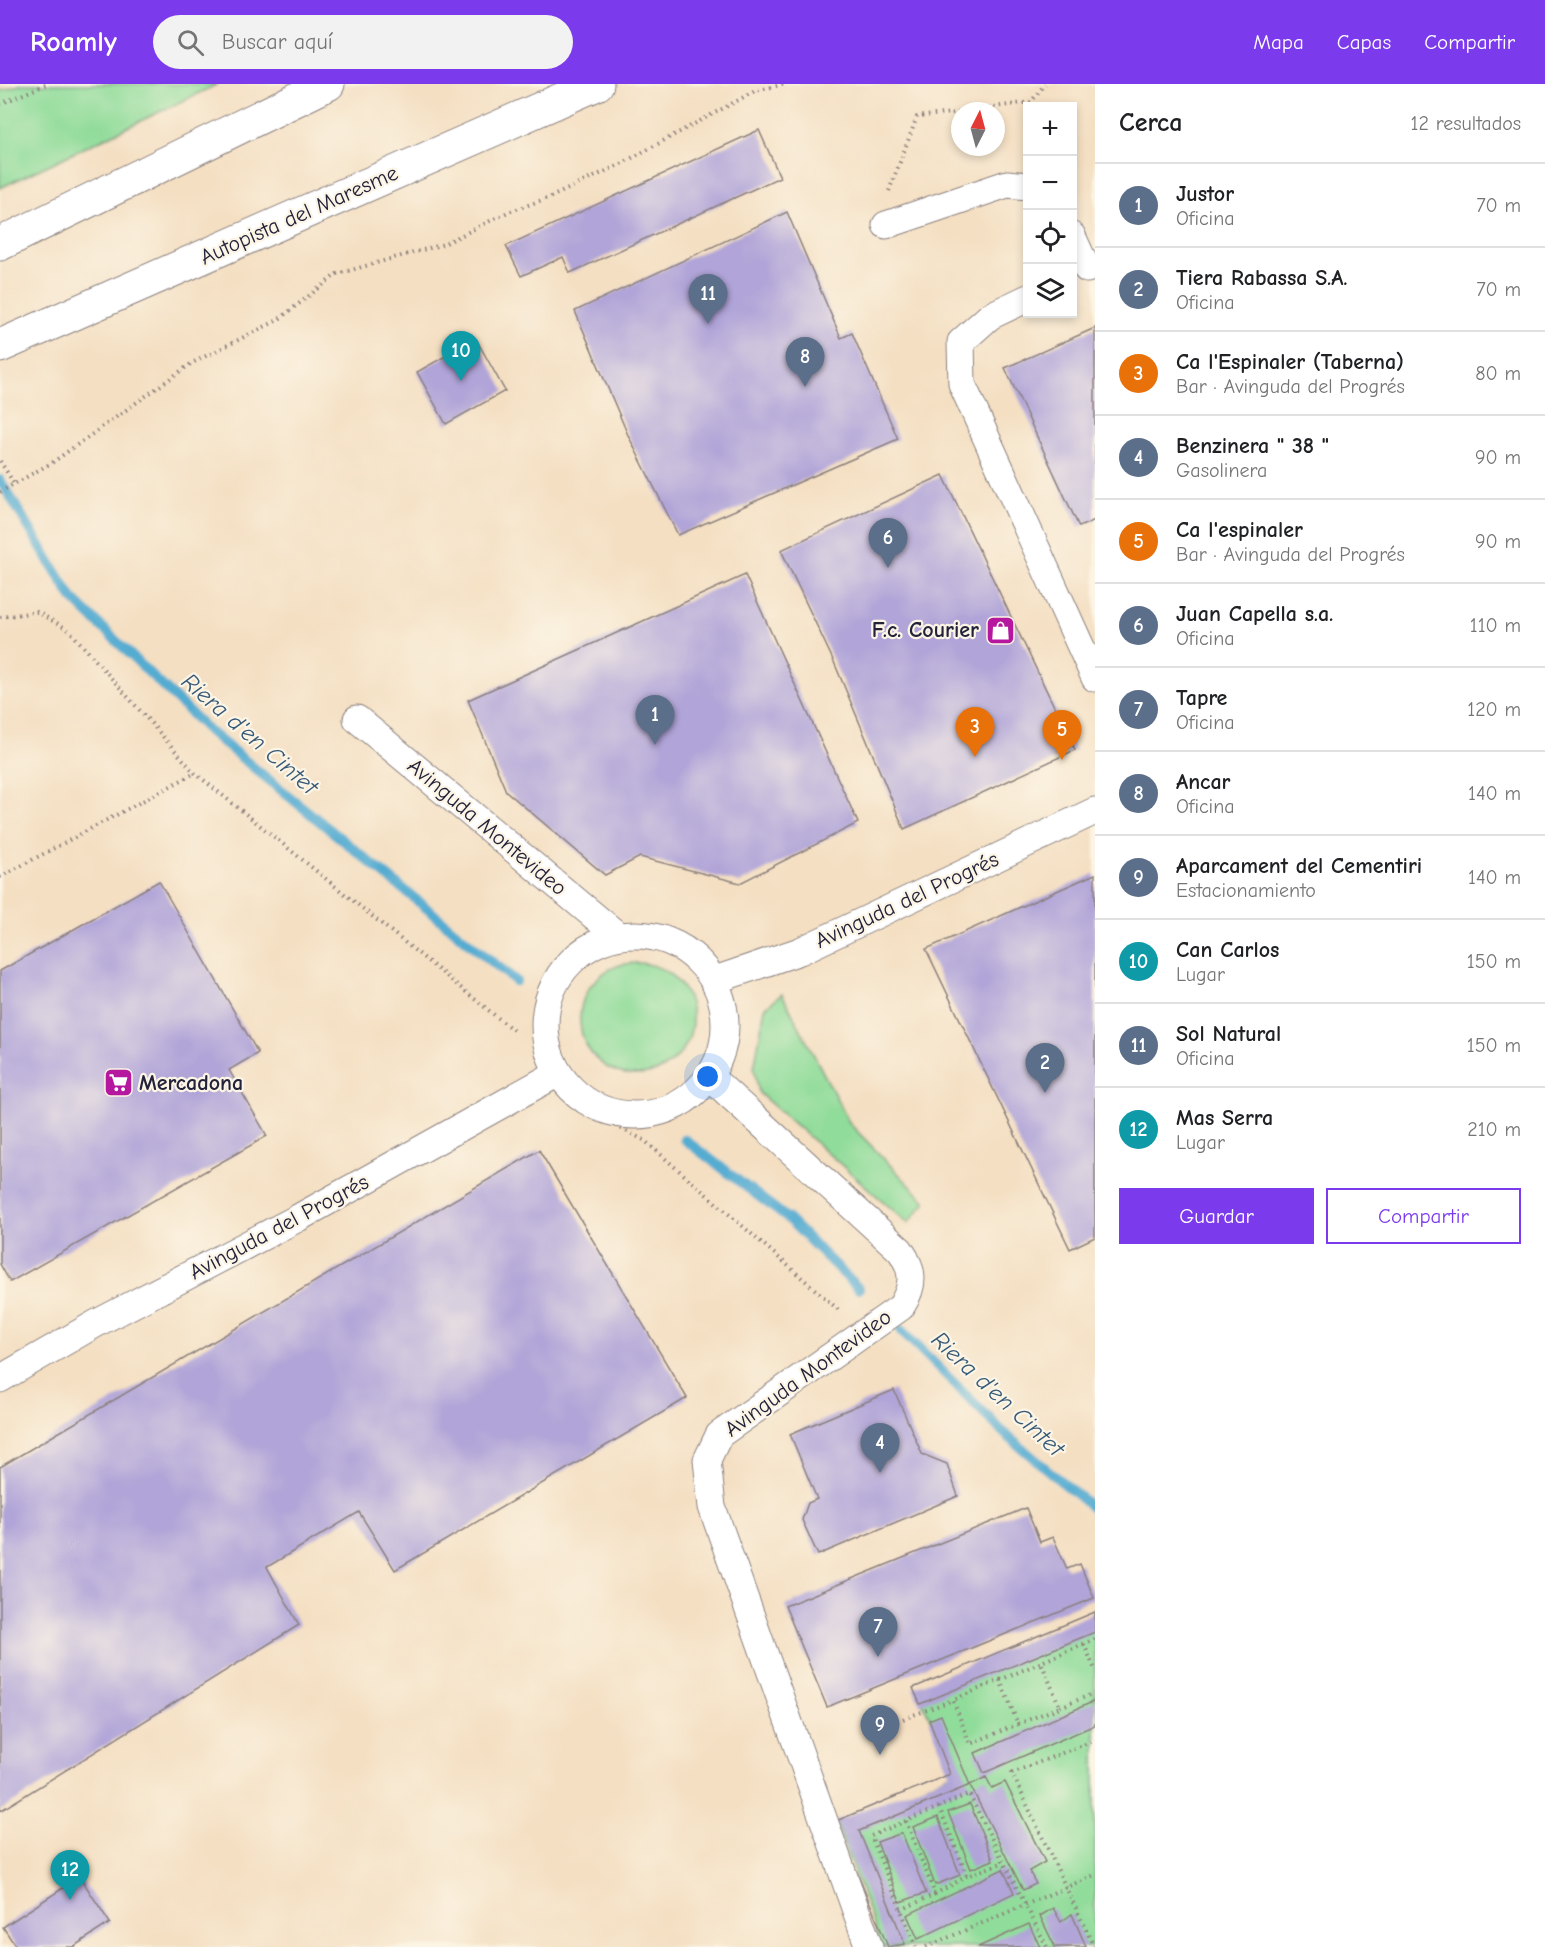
<!DOCTYPE html>
<html lang="es">
<meta charset="utf-8">
<style>
:root{--surface:#fff;--page:#f2f2f2;--text:#202124;--muted:#757577;--line:#e0e0e0;--accent:#7c3aed}
body{margin:0;font-family:"Comic Neue",sans-serif;background:var(--page);color:var(--text)}
.controls{position:absolute;right:18px;top:18px;display:grid;overflow:hidden;border-radius:0px;box-shadow:0 3px 9px #0003}
.controls button{width:54px;height:54px;display:grid;place-items:center;padding:0;border:0;border-bottom:2px solid var(--line);background:var(--surface);color:var(--text);font:30px sans-serif}
.compass{position:absolute;left:951px;top:18px;width:54px;height:54px;border-radius:50%;background:var(--surface);box-shadow:0 3px 9px #0003;rotate:6deg}
.you{position:absolute;left:708px;top:993px;width:21px;height:21px;margin:-15px;border:4px solid #fff;border-radius:50%;background:#1a73e8;box-shadow:0 0 0 9px #1a73e833}
.badge{display:grid;place-items:center;width:39px;height:39px;border-radius:50%;background:var(--accent);color:#fff;font-size:20px;font-weight:700}
.pin{position:absolute;translate:-50% -50px;filter:drop-shadow(0 2px 3px #0008)}
.pin::after{content:'';position:absolute;top:32px;width:21px;height:18px;background:inherit;clip-path:polygon(0 0,100% 0,50% 100%)}
.list{margin:0;padding:0;list-style:none}
h2{display:flex;justify-content:space-between;align-items:center;height:78px;margin:0;padding:0 24px;font-size:26px}
h2 small{font-size:20px;font-weight:400;color:var(--muted)}
.list li{display:grid;grid-template-columns:39px 1fr auto;gap:18px;align-items:center;box-sizing:border-box;height:84px;padding:0 24px;border-top:2px solid var(--line)}
.list b{display:block;font-size:22px;white-space:nowrap}
.list p{margin:0;font-size:20px;white-space:nowrap;color:var(--muted)}
.list em{font-size:20px;font-style:normal;color:var(--muted)}
.actions{display:flex;gap:12px;padding:18px 24px}
.actions a{flex:1;padding:14px 0;border:2px solid var(--accent);border-radius:0px;text-align:center;font-size:21px;color:var(--accent)}
.actions .main{background:var(--accent);color:#fff}
.icon{flex:none;width:33px;height:33px;fill:none;stroke:currentColor;stroke-width:2;stroke-linecap:round;stroke-linejoin:round}
.map{position:relative;flex:none;width:1095px;height:1863px;overflow:hidden}
header{display:flex;align-items:center;gap:36px;box-sizing:border-box;height:84px;padding:0 30px;background:var(--accent);color:#fff}
header strong{font-size:28px}
nav{display:flex;gap:33px;margin-inline-start:auto;font-size:21px}
.search{width:420px;height:54px;background:var(--page);display:flex;align-items:center;gap:15px;box-sizing:border-box;padding:0 21px;border-radius:33px;color:var(--muted);font-size:22px}
main{display:flex}
aside{flex:1;background:var(--surface)}
.map>svg:first-child{display:block}
.green{fill:#90dc9a;stroke:#597f6a;stroke-width:1.5}
.lines{fill:none;stroke-linecap:round;stroke-linejoin:round}
.stream{stroke:#54acd1;stroke-width:10}
.building{fill:#b0a4d8}
.minor-casing{stroke:#8b807e;stroke-width:29}
.motorway-casing{stroke:#8b807e;stroke-width:35}
.path{stroke:#8b807e;stroke-width:4;stroke-dasharray:1.5 4.5;stroke-linecap:butt}
.minor{stroke:#fff;stroke-width:27}
.motorway{stroke:#fff;stroke-width:33}
.labels{text-anchor:middle;dominant-baseline:central;stroke-width:4.5;stroke-linejoin:round;paint-order:stroke}
.street-label{font-size:22px;fill:#22223b;stroke:#fcf5e5}
.poi-label{font-size:22px;font-weight:bold;fill:#22223b;stroke:#fcf5e5;text-anchor:end}
.water-label{font-size:24px;font-style:italic;fill:#365977;stroke:#fcf5e5}
</style>
<header>
<strong>Roamly</strong>
<div class="search"><svg class="icon" aria-label="search" viewBox="0 0 24 24"><circle cx="10" cy="10" r="6"/><path d="M15 15l6 6"/></svg>Buscar aquí</div>
<nav><a>Mapa</a><a>Capas</a><a>Compartir</a></nav>
</header>
<main>
<div class="map">
<svg width="1095" height="1863" viewBox="0 0 1095 1863">
<rect width="100%" height="100%" fill="#fcf5e5"/>
<filter id="ink" filterUnits="userSpaceOnUse"><feTurbulence type="fractalNoise" baseFrequency=".0167" numOctaves="2"/><feDisplacementMap in="SourceGraphic" scale="12" xChannelSelector="R" yChannelSelector="G"/><feConvolveMatrix kernelMatrix="1 2 1 2 8 2 1 2 1" color-interpolation-filters="sRGB"/></filter>
<filter id="wash" filterUnits="userSpaceOnUse"><feTurbulence type="fractalNoise" baseFrequency=".008" numOctaves="4" result="noise"/><feDisplacementMap in="SourceGraphic" scale="24" xChannelSelector="R" yChannelSelector="G"/><feGaussianBlur stdDeviation="1.35" result="paint"/><feColorMatrix in="noise" values="0 0 0 0 0 0 0 0 0 0 0 0 0 0 0 0 0 1.4 0 .05"/><feComposite in="paint" operator="in"/></filter>
<g filter="url(#wash)">
<rect width="100%" height="100%" fill="#f4dfc2"/>
<g class="green">
<path d="M22 0H218L0 104V7Z"/>
<circle cx="636" cy="935" r="56"/>
<path d="M782 910 850 1040 926 1118 908 1139 759 1009 754 984 765 924Z"/>
<path d="M1095 1530V1863H882L836 1740 953 1689 917 1605Z"/>
</g>
<g class="lines">
<g class="stream">
<path d="M0 396 72 514 210 648 516 897"/>
<path d="M684 1055 787 1134 859 1205"/>
<path d="M901 1246 1004 1349 1095 1426"/>
</g>
</g>
<g id="blocks">
<g class="building">
<path d="M759 46 780 93 570 189 563 173 521 192 506 162Z"/>
<path d="M787 128 841 254 852 249 898 355 678 451 628 351 575 227Z"/>
<path d="M1095 244V436L1079 443 1005 284Z"/>
<path d="M476 255 505 307 446 340 417 288Z"/>
<path d="M943 391 1075 666 904 745 834 578 781 466Z"/>
<path d="M745 491 858 739 740 799 640 773 605 791 506 707 468 616Z"/>
<path d="M1095 790V1153L1070 1165 926 865Z"/>
<path d="M159 797 258 969 229 986 267 1052 10 1198 0 1180V887Z"/>
<path d="M539 1066 687 1314 395 1486 359 1428 267 1483 299 1541 0 1727V1383Z"/>
<path d="M894 1306 922 1370 947 1380 958 1412 818 1471 802 1436 808 1419 817 1415 790 1350Z"/>
<path d="M1026 1424 1040 1458 1053 1453 1067 1485 1080 1480 1094 1514 827 1623 785 1522Z"/>
<path d="M1095 1528V1548L920 1620 913 1604Z"/>
<path d="M1095 1617V1641L984 1689 975 1669Z"/>
<path d="M941 1631 970 1701 859 1747 905 1860 888 1863 836 1737 950 1690 929 1636Z"/>
<path d="M986 1693 992 1704 1005 1698 1045 1778 1029 1787 1036 1800 1023 1806 970 1701Z"/>
<path d="M970 1720 993 1776 971 1785 948 1728Z"/>
<path d="M938 1733 960 1791 935 1801 913 1743Z"/>
<path d="M902 1749 926 1809 900 1818 877 1758Z"/>
<path d="M1003 1785 1014 1809 918 1855 907 1831Z"/>
<path d="M80 1793 110 1839 73 1863H16L3 1843Z"/>
<path d="M1053 1824 1061 1838 1072 1830 1086 1863H1055L1040 1832Z"/>
<path d="M1029 1840 1040 1863H978Z"/>
</g>
</g>
</g>
<g filter="url(#ink)">
<use href="#blocks" fill-opacity="0" stroke="#8b807e" stroke-width="1.5"/>
<g class="lines">
<defs>
<g id="minor">
<path d="M886 141 1007 100 1028 102"/>
<path d="M1072 152 1087 185"/>
<path d="M1028 214 990 232 961 258 962 300 1095 594"/>
<path d="M357 635 617 851"/>
<circle cx="635" cy="941" r="90"/>
<path d="M715 896 800 867 1095 727"/>
<path d="M710 993 900 1166C915 1187 914 1202 901 1223L719 1351 707 1376 712 1423 869 1863"/>
<path d="M0 1295 97 1239 298 1134 558 989"/>
</g>
<g id="motorway">
<path d="M0 160 328 0"/>
<path d="M0 262 597 0"/>
</g>
</defs>
<use href="#minor" class="minor-casing"/>
<use href="#motorway" class="motorway-casing"/>
<g class="path">
<path d="M0 20 47 0"/>
<path d="M964 27 1031 18 1045 0"/>
<path d="M889 107 917 33 960 28"/>
<path d="M0 377 15 401"/>
<path d="M0 408 53 378 192 279 278 236 337 190 444 160 508 128 551 113 619 81 755 7 785 0"/>
<path d="M0 533 37 528 69 546 195 689 513 946"/>
<path d="M0 793 195 689"/>
<path d="M567 1018 644 1056 841 1228"/>
<path d="M1084 1560 1095 1586"/>
<path d="M1000 1596 1095 1555"/>
<path d="M1060 1623 1095 1609"/>
<path d="M903 1635 953 1616"/>
<path d="M1018 1640 970 1660 953 1616 1000 1596 1018 1640 1060 1623 1041 1578"/>
<path d="M939 1723 967 1792 1004 1778"/>
<path d="M906 1737 935 1810 967 1792"/>
<path d="M901 1826 935 1810"/>
<path d="M916 1863 871 1752 969 1710 1047 1863"/>
<path d="M926 1863 1095 1791"/>
<path d="M1094 1863 1012 1689 1095 1656"/>
</g>
<use href="#minor" class="minor"/>
<use href="#motorway" class="motorway"/>
</g>
</g>
<defs>
<symbol id="shop-square" viewBox="-11 -11 22 22"><rect x="-9" y="-9" width="18" height="18" rx="4" fill="#b5179e" stroke="#fcf5e5"/><path d="M-5-2.5h2.3a2.7 3.5 0 0 1 5.4 0H5L5.5 6h-11ZM-1.5-2.5h3a1.5 2.3 0 0 0-3 0Z" fill="#fff"/></symbol>
<symbol id="supermarket-square" viewBox="-11 -11 22 22"><rect x="-9" y="-9" width="18" height="18" rx="4" fill="#b5179e" stroke="#fcf5e5"/><path d="M-6-5.5h2.5l.6 2H6L4.5 2H-2.5L-4.4-4H-6ZM-1.5 3.2a1.3 1.3 0 1 0 .1 0ZM3 3.2a1.3 1.3 0 1 0 .1 0Z" fill="#fff"/></symbol>
</defs>
<g fill-rule="evenodd">
<use href="#shop-square" x="984" y="530" width="33" height="33"/>
<use href="#supermarket-square" x="102" y="982" width="33" height="33"/>
</g>
<g class="labels">
<g class="street-label">
<text transform="translate(299 131) rotate(-24)">Autopista del Maresme</text>
<text transform="translate(487 743) rotate(40)">Avinguda Montevideo</text>
<text transform="translate(907 816) rotate(-25)">Avinguda del Progrés</text>
<text transform="translate(279 1143) rotate(-28)">Avinguda del Progrés</text>
<text transform="translate(808 1289) rotate(-36)">Avinguda Montevideo</text>
</g>
<g class="poi-label">
<text x="979" y="546">F.c. Courier</text>
<text x="139" y="999" text-anchor="start">Mercadona</text>
</g>
<g class="water-label">
<text transform="translate(250 650) rotate(41)">Riera d'en Cintet</text>
<text transform="translate(998 1310) rotate(43)">Riera d'en Cintet</text>
</g>
</g>
</svg>
<div class="controls">
<button>+</button>
<button>−</button>
<button><svg class="icon" aria-label="locate" viewBox="0 0 24 24"><circle cx="12" cy="12" r="6"/><path d="M12 2v4M12 18v4M2 12h4M18 12h4"/></svg></button>
<button><svg class="icon" aria-label="layers" viewBox="0 0 24 24"><path d="M12 4l9 5-9 5-9-5zM3 14l9 5 9-5"/></svg></button>
</div>
<svg class="compass" viewBox="-18 -18 36 36"><path d="M0-13l5 13h-10z" fill="#e53935"/><path d="M0 13l5-13h-10z" fill="#757577"/></svg>
<div class="you"></div>
<div class="pin badge" style="left:655px;top:661px;background:#5c6f8a">1</div>
<div class="pin badge" style="left:1045px;top:1009px;background:#5c6f8a">2</div>
<div class="pin badge" style="left:975px;top:673px;background:#e8710a">3</div>
<div class="pin badge" style="left:880px;top:1389px;background:#5c6f8a">4</div>
<div class="pin badge" style="left:1062px;top:676px;background:#e8710a">5</div>
<div class="pin badge" style="left:888px;top:484px;background:#5c6f8a">6</div>
<div class="pin badge" style="left:878px;top:1573px;background:#5c6f8a">7</div>
<div class="pin badge" style="left:805px;top:303px;background:#5c6f8a">8</div>
<div class="pin badge" style="left:880px;top:1671px;background:#5c6f8a">9</div>
<div class="pin badge" style="left:461px;top:297px;background:#0f9aa8">10</div>
<div class="pin badge" style="left:708px;top:240px;background:#5c6f8a">11</div>
<div class="pin badge" style="left:70px;top:1816px;background:#0f9aa8">12</div>
</div>
<aside>
<h2>Cerca<small>12 resultados</small></h2>
<ul class="list">
<li><span class="badge" style="background:#5c6f8a">1</span><div><b>Justor</b><p>Oficina</p></div><em>70 m</em></li>
<li><span class="badge" style="background:#5c6f8a">2</span><div><b>Tiera Rabassa S.A.</b><p>Oficina</p></div><em>70 m</em></li>
<li><span class="badge" style="background:#e8710a">3</span><div><b>Ca l'Espinaler (Taberna)</b><p>Bar · Avinguda del Progrés</p></div><em>80 m</em></li>
<li><span class="badge" style="background:#5c6f8a">4</span><div><b>Benzinera &quot; 38 &quot;</b><p>Gasolinera</p></div><em>90 m</em></li>
<li><span class="badge" style="background:#e8710a">5</span><div><b>Ca l'espinaler</b><p>Bar · Avinguda del Progrés</p></div><em>90 m</em></li>
<li><span class="badge" style="background:#5c6f8a">6</span><div><b>Juan Capella s.a.</b><p>Oficina</p></div><em>110 m</em></li>
<li><span class="badge" style="background:#5c6f8a">7</span><div><b>Tapre</b><p>Oficina</p></div><em>120 m</em></li>
<li><span class="badge" style="background:#5c6f8a">8</span><div><b>Ancar</b><p>Oficina</p></div><em>140 m</em></li>
<li><span class="badge" style="background:#5c6f8a">9</span><div><b>Aparcament del Cementiri</b><p>Estacionamiento</p></div><em>140 m</em></li>
<li><span class="badge" style="background:#0f9aa8">10</span><div><b>Can Carlos</b><p>Lugar</p></div><em>150 m</em></li>
<li><span class="badge" style="background:#5c6f8a">11</span><div><b>Sol Natural</b><p>Oficina</p></div><em>150 m</em></li>
<li><span class="badge" style="background:#0f9aa8">12</span><div><b>Mas Serra</b><p>Lugar</p></div><em>210 m</em></li>
</ul>
<div class="actions"><a class="main">Guardar</a><a>Compartir</a></div>
</aside>
</main>
